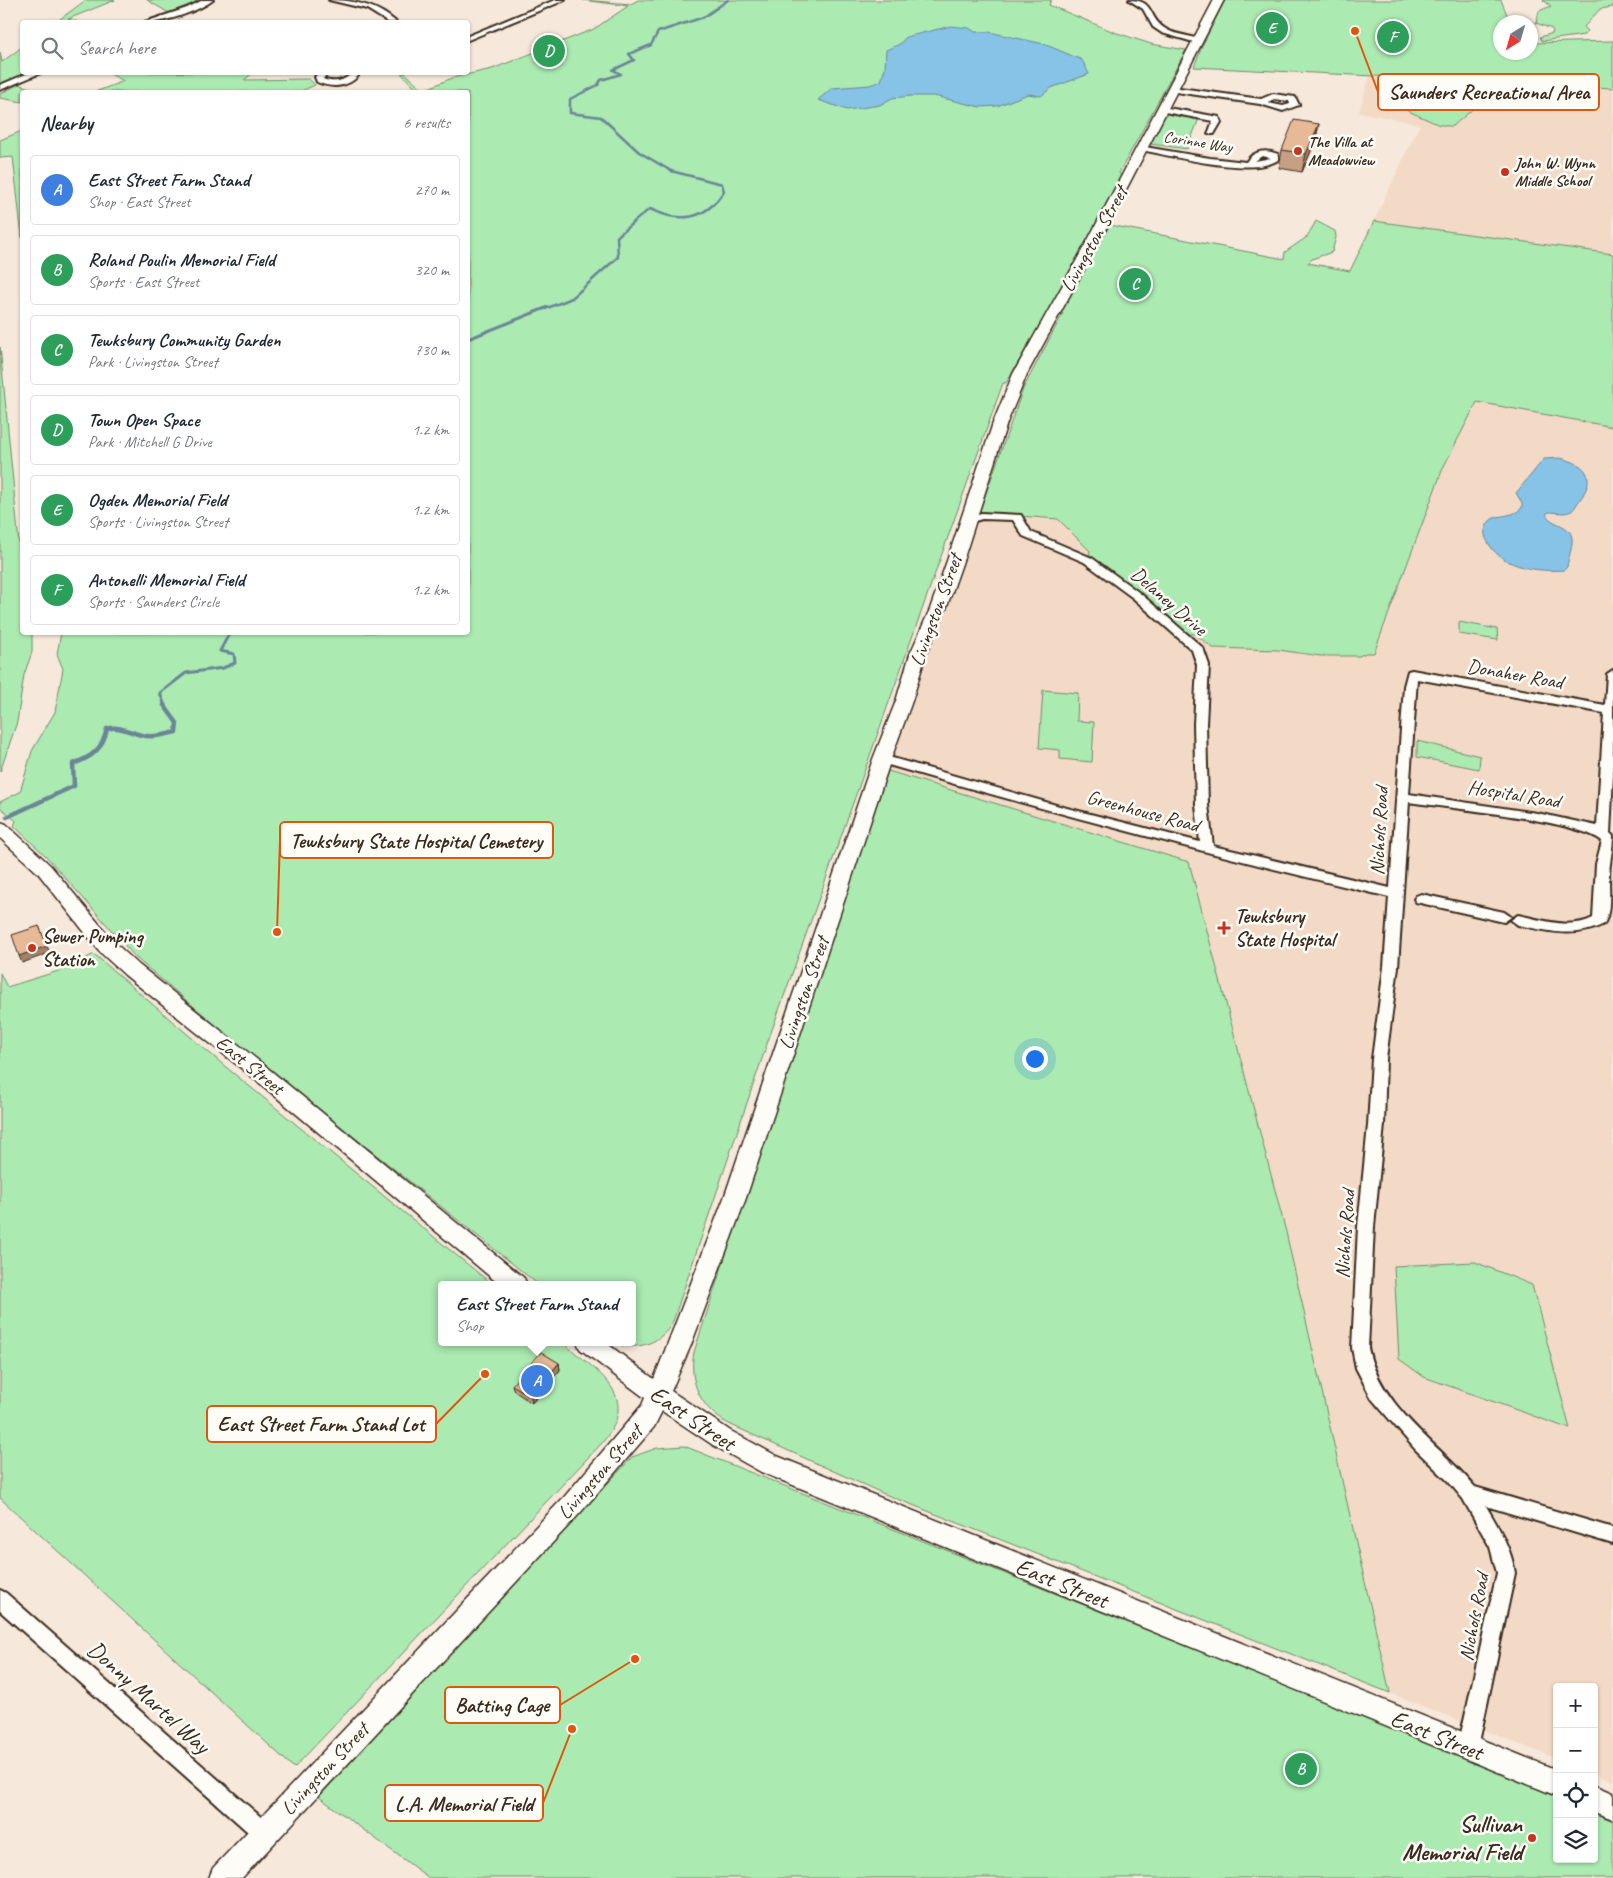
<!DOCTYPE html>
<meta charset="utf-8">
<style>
:root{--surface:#fff;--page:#f6f6f7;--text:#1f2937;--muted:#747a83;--line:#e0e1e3;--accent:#c8321e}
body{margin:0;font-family:Caveat,sans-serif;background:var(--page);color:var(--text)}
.controls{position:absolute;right:15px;bottom:15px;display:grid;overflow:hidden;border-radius:5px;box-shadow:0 1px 4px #0004}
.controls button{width:45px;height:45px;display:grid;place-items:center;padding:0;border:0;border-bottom:1px solid var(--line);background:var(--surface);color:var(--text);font:25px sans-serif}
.compass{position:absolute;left:1493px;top:15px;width:45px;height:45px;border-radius:50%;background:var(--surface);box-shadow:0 1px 4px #0004;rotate:217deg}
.you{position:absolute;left:1034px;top:1058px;width:18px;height:18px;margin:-12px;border:4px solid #fff;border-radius:50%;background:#1a73e8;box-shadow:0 0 0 8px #1a73e833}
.badge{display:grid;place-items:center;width:32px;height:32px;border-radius:50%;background:var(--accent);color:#fff;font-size:16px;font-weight:700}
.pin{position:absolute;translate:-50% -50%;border:2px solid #fff;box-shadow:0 1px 5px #0006}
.popup{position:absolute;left:438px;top:1281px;width:198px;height:65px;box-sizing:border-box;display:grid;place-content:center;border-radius:5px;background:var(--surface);filter:drop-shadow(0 1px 4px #0005);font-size:16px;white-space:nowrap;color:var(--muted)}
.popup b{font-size:19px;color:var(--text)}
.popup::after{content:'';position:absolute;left:50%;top:100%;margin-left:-10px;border:10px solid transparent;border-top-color:var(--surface)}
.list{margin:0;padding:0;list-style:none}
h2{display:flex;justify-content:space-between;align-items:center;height:65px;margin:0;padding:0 20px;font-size:21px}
h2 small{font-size:16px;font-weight:400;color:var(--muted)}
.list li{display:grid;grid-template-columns:32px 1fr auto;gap:15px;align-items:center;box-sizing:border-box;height:70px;margin:0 10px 10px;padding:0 10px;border:1px solid var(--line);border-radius:5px}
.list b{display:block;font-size:19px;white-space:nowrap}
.list p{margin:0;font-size:16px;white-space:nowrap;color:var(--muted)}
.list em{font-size:16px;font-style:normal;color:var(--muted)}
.icon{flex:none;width:28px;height:28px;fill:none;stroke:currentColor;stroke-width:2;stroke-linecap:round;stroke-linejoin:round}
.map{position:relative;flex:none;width:1613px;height:1878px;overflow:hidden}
.search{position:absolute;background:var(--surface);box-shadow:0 1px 4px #0004;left:20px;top:20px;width:450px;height:55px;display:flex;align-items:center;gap:12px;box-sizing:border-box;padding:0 18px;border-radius:5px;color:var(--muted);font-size:19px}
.panel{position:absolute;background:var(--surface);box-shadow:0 1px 4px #0004;left:20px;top:90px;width:450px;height:545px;border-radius:5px}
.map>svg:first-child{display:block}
.built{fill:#f2dac6}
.green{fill:#abeab1;stroke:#738a68}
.water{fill:#87c3e7;stroke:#698697}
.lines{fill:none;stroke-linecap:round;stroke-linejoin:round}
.stream-far2{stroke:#698697;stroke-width:2.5}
.stream-far1{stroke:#698697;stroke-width:3}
.stream{stroke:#698697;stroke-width:4.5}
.street-casing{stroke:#3b2a1e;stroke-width:4}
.secondary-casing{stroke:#3b2a1e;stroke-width:3}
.street{fill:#fdfcf7;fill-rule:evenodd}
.secondary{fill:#fdfcf7;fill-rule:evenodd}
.wall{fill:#c79f82;stroke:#3b2a1e}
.shaded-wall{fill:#a2826a;stroke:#3b2a1e}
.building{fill:#e7b997;stroke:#3b2a1e}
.poi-dot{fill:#c8321e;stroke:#fdfcf7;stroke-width:2}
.labels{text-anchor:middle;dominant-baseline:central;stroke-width:5;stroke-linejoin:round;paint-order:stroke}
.far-street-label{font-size:16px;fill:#3b2a1e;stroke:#fdfcf7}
.far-poi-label{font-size:16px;font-weight:bold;fill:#3b2a1e;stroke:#fdfcf7;text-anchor:start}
.street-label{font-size:20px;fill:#3b2a1e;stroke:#fdfcf7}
.poi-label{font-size:20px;font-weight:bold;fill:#3b2a1e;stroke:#fdfcf7;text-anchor:start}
.near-street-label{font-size:24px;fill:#3b2a1e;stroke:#fdfcf7}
.near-poi-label{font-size:24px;font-weight:bold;fill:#3b2a1e;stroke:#fdfcf7;text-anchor:end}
.leader{fill:none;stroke:#df570d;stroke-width:2}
.callout-dot{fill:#df570d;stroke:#fdfcf7;stroke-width:2}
.callout{fill:#fdfcf7;stroke:#df570d;stroke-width:2}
.callout-label{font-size:21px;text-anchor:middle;font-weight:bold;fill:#3b2a1e}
</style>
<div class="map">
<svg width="1613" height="1878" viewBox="0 0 1613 1878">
<rect width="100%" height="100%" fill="#f6e8da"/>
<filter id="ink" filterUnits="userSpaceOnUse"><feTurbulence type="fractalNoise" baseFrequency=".02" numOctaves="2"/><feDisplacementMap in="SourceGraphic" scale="10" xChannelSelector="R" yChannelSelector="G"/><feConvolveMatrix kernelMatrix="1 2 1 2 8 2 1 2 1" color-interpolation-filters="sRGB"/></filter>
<g filter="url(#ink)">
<path class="built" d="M1370 76 1613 88V1781L1594 1774V1687H1557V1759L882 1493 724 1422 705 1405 698 1393 693 1378 694 1352 794 1046 902 728 1023 389 1039 356 1110 225 1350 271 1420 124 1359 112Z"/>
<g class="green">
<path d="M86 0H115L68 19 78 22H56Z"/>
<path d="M147 0H201L169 13Z"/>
<path d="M583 0 631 4 638 0H1051L1049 5 1114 32 1151 44 1186 50 1119 173 1122 177 1070 274 1006 383H1003L768 1041 673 1321C662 1344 635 1352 613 1342H632V1285H539L249 1053 136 958 46 856 14 826 16 821 0 807V802L20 792 32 751 55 712 63 669 57 654 61 633 468 632V92H419L401 73H405L424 90 452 78 492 69 594 29 628 6Z"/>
<path d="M1225 0H1501L1510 22H1500V52H1530L1531 43 1613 41V88L1194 67 1202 46Z"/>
<path d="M1543 0H1613V7L1600 9 1584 27 1588 31 1584 35 1542 41 1540 37 1553 33 1552 29 1536 23 1539 11 1551 6Z"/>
<path d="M22 47V72L27 73 0 84V52L2 62Z"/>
<path d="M106 72 253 73 244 80 309 79 315 85 299 92H95L124 81Z"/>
<path d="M19 84 39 92H22V102L0 98V94Z"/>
<path d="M1410 90 1456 93 1482 101 1453 126H1448L1437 124 1384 100 1388 95Z"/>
<path d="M1167 112 1200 116 1187 149 1150 144Z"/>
<path d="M22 131V238L13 157 0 158V140Z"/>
<path d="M1316 221 1335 231 1336 237 1332 252 1312 259 1308 263 1350 271 1374 221 1613 254V427L1477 402 1443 468 1374 653H1366L1359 656H1321L1278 650 1213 648 1195 634H1189L1089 554 1090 551 1058 519 979 513 1023 389 1063 313 1060 312 1110 225 1284 259 1285 252 1307 237Z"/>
<path d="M0 347 20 554 22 553V632L32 633V652L24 675 17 722 0 772Z"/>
<path d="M1459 622 1497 629 1498 640 1459 634Z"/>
<path d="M1043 690 1078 693 1077 721 1094 722 1092 762 1060 759V750L1039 748Z"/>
<path d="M1417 741 1480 756 1479 769 1417 757Z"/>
<path d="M888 771 1189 862 1286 1232 1390 1693 882 1493 729 1424C702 1410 688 1383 694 1352L794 1046Z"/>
<path d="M94 954 227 1068 493 1285H442V1342H562C597 1372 643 1395 602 1443L294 1768 0 1498V973L7 987 65 969Z"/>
<path d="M1475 1262 1532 1285 1570 1429 1424 1377 1399 1359 1394 1266Z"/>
<path d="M684 1446 1444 1748 1557 1796V1859H1594V1813L1613 1821V1878H429L319 1797 632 1457 657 1448Z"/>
</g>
<g class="water">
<path d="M951 26 969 28 975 32H989L1044 44 1082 60 1089 74 1051 88 1041 96 1028 94 997 106 980 107 934 96H911L892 98 880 105 847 110 818 100 832 88 870 85 881 81 885 68 886 50 900 44 906 37Z"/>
<path d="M1560 458C1587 464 1597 477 1579 501 1576 505 1574 511 1569 512 1563 514 1555 512 1549 512L1546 514C1550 525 1571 524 1572 538 1573 547 1568 558 1567 567L1564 570C1539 572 1503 568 1489 544 1484 536 1483 531 1488 523 1496 512 1509 520 1522 508V503L1516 493 1544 459Z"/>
</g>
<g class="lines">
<path class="stream-far2" d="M545 309 572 298 618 257 617 237C619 234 648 210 650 209 680 223 705 221 724 191L722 184 671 171 639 152 601 117 570 113V99L598 85 601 80 621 74 613 70 634 60 629 54 651 45 658 32 704 17 728 0"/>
<g class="stream-far1">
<path d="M468 339 548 307"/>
<path d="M165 706 160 693 186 673 223 668 235 663 234 654 220 651 228 636 235 632"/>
</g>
<path class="stream" d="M7 817 74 786 73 764C92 757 102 750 107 729 120 725 128 732 141 735 153 738 164 735 176 732L177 723 164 705"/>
<defs>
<g id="street">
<path d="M203 0H213C199 11 162 24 145 22L187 8Z"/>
<path d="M329 0C354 0 377 5 396 22H388L367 9Z"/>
<path d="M555 0H565L468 40V36Z"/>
<path d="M1129 0C1155 0 1147 16 1164 28 1175 36 1190 34 1201 41L1197 43 1162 33 1153 27 1143 9Z"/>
<path d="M31 72H43L0 90V85Z"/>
<path d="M319 72H328L323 79C333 83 342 82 350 75L349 72H357L358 76C347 88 331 88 317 82L315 77Z"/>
<path d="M1172 87 1261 99 1273 94 1295 97 1299 105 1283 111 1260 104 1169 91 1168 89ZM1274 99 1289 101 1290 104 1283 106 1268 103Z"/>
<path d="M1162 107 1219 117 1221 122 1214 134H1208L1213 121 1159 111 1158 109Z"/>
<path d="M1139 146 1210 158 1246 162C1254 150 1266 149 1278 154L1279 159C1256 178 1171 156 1142 150H1139ZM1262 156 1271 158 1255 161Z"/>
<path d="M981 513 1021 515 1031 532 1092 558 1141 594 1203 648 1209 665 1206 724 1208 805 1213 846 1235 851 1390 888 1404 686 1408 671 1412 670 1605 705 1607 674 1613 670V775L1610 833 1613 836C1613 846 1611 855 1610 864 1607 883 1613 908 1604 924 1575 939 1548 931 1518 925L1511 920 1518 915C1543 920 1569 930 1593 918L1596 864 1602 841C1576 820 1448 808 1409 802L1398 967 1386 1059 1384 1125 1374 1227 1368 1348C1380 1407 1438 1443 1475 1487L1613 1528V1544L1486 1506C1499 1528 1511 1548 1515 1573L1478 1747 1475 1754 1468 1757 1461 1754 1458 1747 1497 1573 1490 1547 1463 1499 1448 1481 1415 1449 1372 1399 1356 1368 1352 1348 1358 1227 1368 1125 1372 1059 1384 967 1389 897C1217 856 1047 811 878 762L876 759 882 755 1063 807 1200 842 1196 805 1194 724 1197 665 1192 650 1133 598 1084 562 1023 536 1013 520 982 519 968 523 963 520ZM1417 679 1604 713 1597 826 1537 813 1409 794Z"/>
<path d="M1421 894 1504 912 1511 917 1504 922 1416 902 1414 899 1416 896Z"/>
<path d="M0 1590 6 1593 271 1826 274 1833 271 1840 264 1843 257 1840 0 1611Z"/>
</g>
<g id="secondary">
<path d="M1214 0H1224L1101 238 1027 374 1007 423 964 558 946 609 926 654 912 701 891 759 746 1198 691 1345 671 1391 729 1430 777 1456 1557 1770V1796L761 1472 713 1445 662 1411 654 1427 581 1512 242 1878H209L213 1868 565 1496 642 1405 645 1398 580 1349 577 1342H605L654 1379 724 1198 873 759 896 701 910 654 930 609 948 558 993 423 1013 374 1089 238Z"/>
<path d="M0 822 6 824 50 865 115 943 139 965 270 1070 524 1278 527 1285H500L256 1080 125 975 101 953 38 873 0 838Z"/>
<path d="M1594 1785 1613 1793V1819L1594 1812Z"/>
</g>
</defs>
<use href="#street" class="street-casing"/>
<use href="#secondary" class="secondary-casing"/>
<use href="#street" class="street"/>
<use href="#secondary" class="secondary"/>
</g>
<g class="wall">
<path d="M1319 124 1315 142 1302 172 1279 168 1282 150Z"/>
<path d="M559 1363 560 1370 532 1403 514 1391 512 1385Z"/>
</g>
<g class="shaded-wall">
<path d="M1319 124 1315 142 1302 172 1306 154Z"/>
<path d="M39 926 50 953 22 963 19 956Z"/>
<path d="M559 1363 560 1370 532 1403 531 1396Z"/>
</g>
<g class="building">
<path d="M1294 120 1319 124 1306 154 1282 150Z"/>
<path d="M39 926 47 946 19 956 12 935Z"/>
<path d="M541 1352 559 1363 531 1396 512 1385Z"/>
</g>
</g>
<g class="poi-dot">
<circle cx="1298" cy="151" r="5"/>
<circle cx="1505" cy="172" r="5"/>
<path d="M1221.5 920.5h5v5h5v5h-5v5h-5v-5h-5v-5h5z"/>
<circle cx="32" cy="948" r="5"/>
<circle cx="1532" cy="1838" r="5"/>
</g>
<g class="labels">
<g class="far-street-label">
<text transform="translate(1198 142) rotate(9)">Corinne Way</text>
</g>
<g class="far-poi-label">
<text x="1308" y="142">The Villa at<tspan x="1308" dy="18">Meadowview</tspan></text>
<text x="1515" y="163">John W. Wynn<tspan x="1515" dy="18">Middle School</tspan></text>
</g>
<g class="street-label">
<text transform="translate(1094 239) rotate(-61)">Livingston Street</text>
<text transform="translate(1169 601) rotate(41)">Delaney Drive</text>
<text transform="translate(936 610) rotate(-70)">Livingston Street</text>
<text transform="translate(1515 674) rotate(10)">Donaher Road</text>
<text transform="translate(1514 794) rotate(9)">Hospital Road</text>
<text transform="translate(1143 811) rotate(15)">Greenhouse Road</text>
<text transform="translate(1379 831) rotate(-87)">Nichols Road</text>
<text transform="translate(804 993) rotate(-71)">Livingston Street</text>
<text transform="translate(250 1065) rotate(39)">East Street</text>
<text transform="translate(1345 1234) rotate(-86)">Nichols Road</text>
<text transform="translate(600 1472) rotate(-49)">Livingston Street</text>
<text transform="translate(1474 1617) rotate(-79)">Nichols Road</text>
<text transform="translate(325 1769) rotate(-47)">Livingston Street</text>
</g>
<g class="poi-label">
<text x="1235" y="916">Tewksbury<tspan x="1235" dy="23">State Hospital</tspan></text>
<text x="42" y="936">Sewer Pumping<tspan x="42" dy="23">Station</tspan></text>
</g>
<g class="near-street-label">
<text transform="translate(693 1418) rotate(34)">East Street</text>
<text transform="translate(1062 1583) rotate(22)">East Street</text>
<text transform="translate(149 1697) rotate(42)">Donny Martel Way</text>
<text transform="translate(1437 1735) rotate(22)">East Street</text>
</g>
<g class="near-poi-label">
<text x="1522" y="1824">Sullivan<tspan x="1522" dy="28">Memorial Field</tspan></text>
</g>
</g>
<path class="leader" d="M1355 31L1378 92M277 932L280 840M485 1374L436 1424M635 1659L560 1705M572 1729L543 1803"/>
<g class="callout-dot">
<circle cx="1355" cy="31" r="5"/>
<circle cx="277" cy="932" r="5"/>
<circle cx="485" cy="1374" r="5"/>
<circle cx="635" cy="1659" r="5"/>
<circle cx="572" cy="1729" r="5"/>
</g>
<g class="callout">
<rect x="1378" y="74" width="221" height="36" rx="5"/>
<rect x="280" y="822" width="273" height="36" rx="5"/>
<rect x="207" y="1406" width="229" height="36" rx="5"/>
<rect x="445" y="1687" width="115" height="36" rx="5"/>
<rect x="385" y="1785" width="158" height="36" rx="5"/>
</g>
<g class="callout-label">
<text x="1489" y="99">Saunders Recreational Area</text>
<text x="416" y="848">Tewksbury State Hospital Cemetery</text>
<text x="321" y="1431">East Street Farm Stand Lot</text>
<text x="502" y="1712">Batting Cage</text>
<text x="464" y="1811">L.A. Memorial Field</text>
</g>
</svg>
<div class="controls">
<button>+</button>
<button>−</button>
<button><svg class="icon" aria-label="locate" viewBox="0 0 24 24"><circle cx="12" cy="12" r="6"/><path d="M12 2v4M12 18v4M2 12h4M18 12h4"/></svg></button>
<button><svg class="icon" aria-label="layers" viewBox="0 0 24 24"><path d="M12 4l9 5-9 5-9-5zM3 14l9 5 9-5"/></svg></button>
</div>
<svg class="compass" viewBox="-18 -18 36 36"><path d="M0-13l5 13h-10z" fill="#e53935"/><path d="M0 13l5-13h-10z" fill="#747a83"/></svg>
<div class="you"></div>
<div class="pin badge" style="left:537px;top:1381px;background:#3f7fe0">A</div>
<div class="popup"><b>East Street Farm Stand</b>Shop</div>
<div class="pin badge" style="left:1301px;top:1769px;background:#2e9e5b">B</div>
<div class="pin badge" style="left:1135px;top:284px;background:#2e9e5b">C</div>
<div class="pin badge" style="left:549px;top:51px;background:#2e9e5b">D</div>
<div class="pin badge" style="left:1272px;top:28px;background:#2e9e5b">E</div>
<div class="pin badge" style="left:1393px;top:37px;background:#2e9e5b">F</div>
<div class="search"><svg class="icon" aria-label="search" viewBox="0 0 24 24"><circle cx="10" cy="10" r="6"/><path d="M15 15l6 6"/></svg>Search here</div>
<section class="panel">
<h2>Nearby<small>6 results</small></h2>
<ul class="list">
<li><span class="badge" style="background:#3f7fe0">A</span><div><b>East Street Farm Stand</b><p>Shop · East Street</p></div><em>270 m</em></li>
<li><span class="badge" style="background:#2e9e5b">B</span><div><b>Roland Poulin Memorial Field</b><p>Sports · East Street</p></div><em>320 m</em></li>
<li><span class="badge" style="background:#2e9e5b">C</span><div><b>Tewksbury Community Garden</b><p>Park · Livingston Street</p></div><em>730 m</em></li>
<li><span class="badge" style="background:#2e9e5b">D</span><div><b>Town Open Space</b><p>Park · Mitchell G Drive</p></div><em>1.2 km</em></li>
<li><span class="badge" style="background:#2e9e5b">E</span><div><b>Ogden Memorial Field</b><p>Sports · Livingston Street</p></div><em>1.2 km</em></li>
<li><span class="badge" style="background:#2e9e5b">F</span><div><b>Antonelli Memorial Field</b><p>Sports · Saunders Circle</p></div><em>1.2 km</em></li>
</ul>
</section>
</div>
